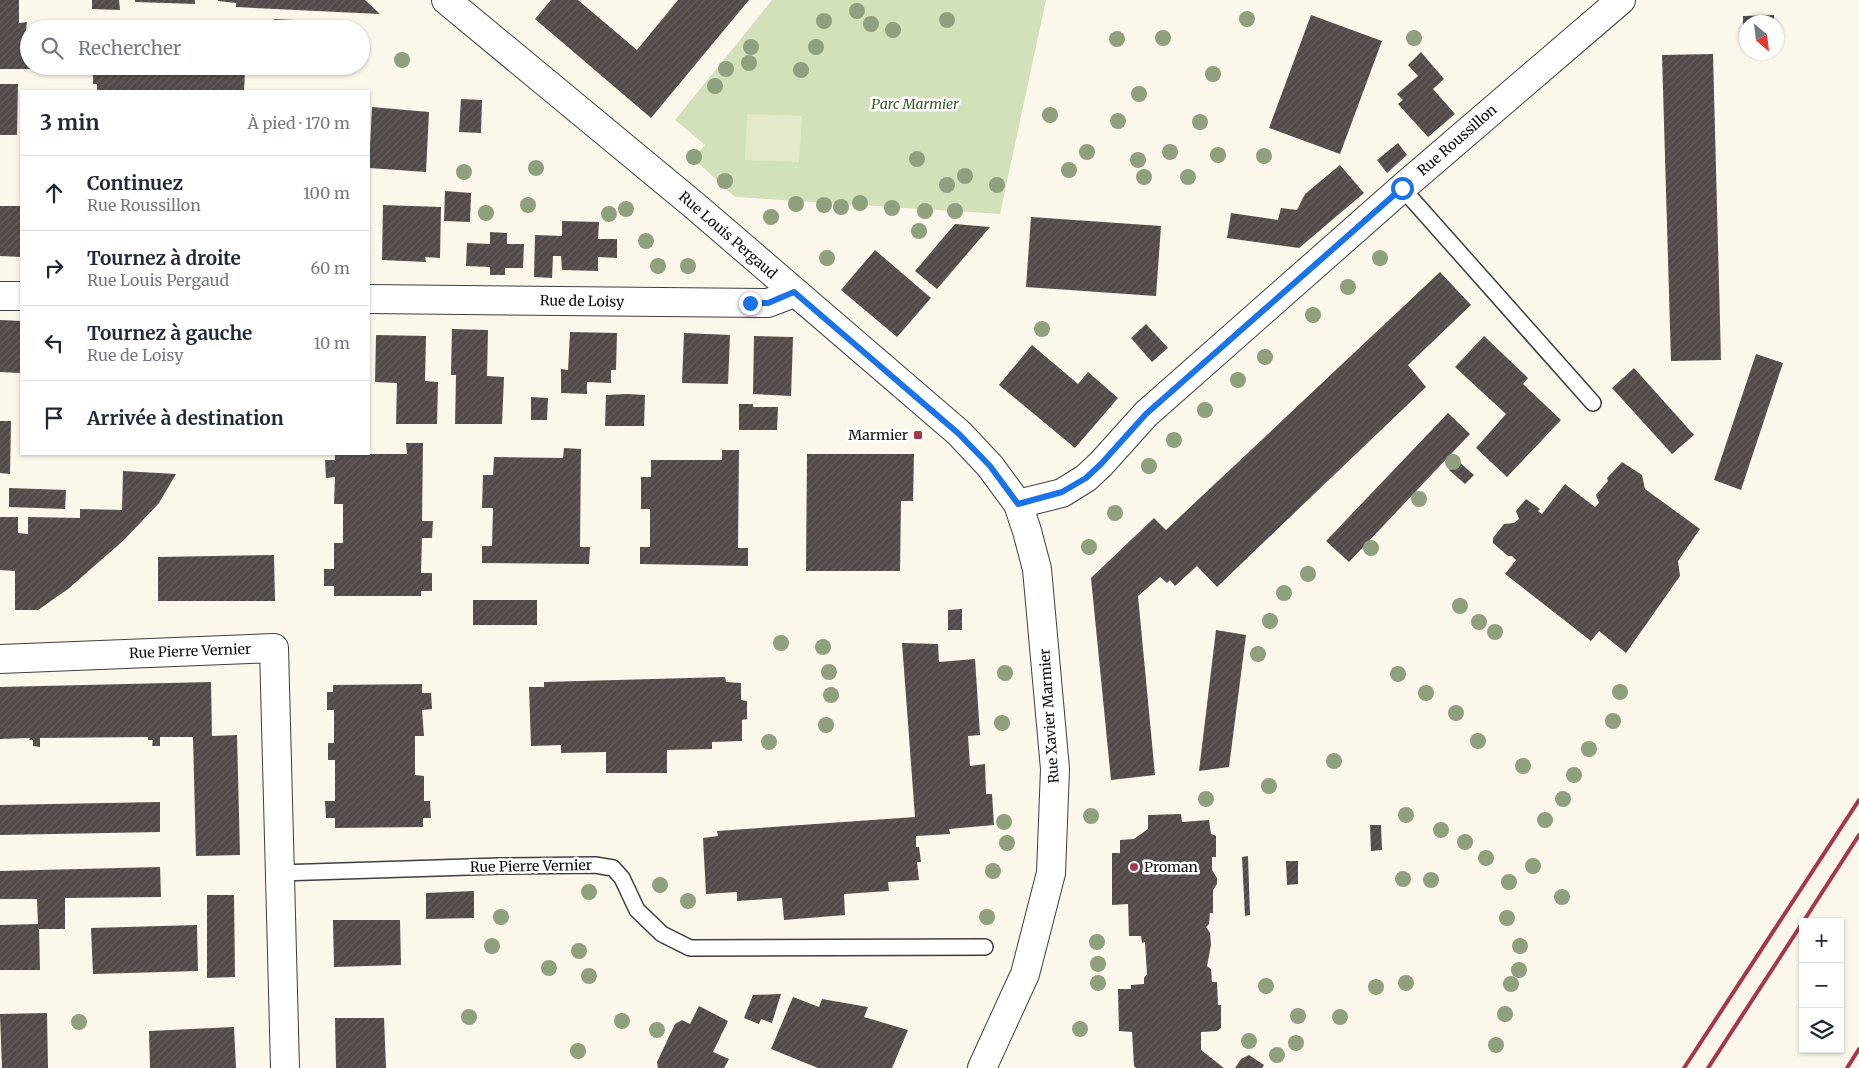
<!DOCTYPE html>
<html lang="fr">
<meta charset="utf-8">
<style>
:root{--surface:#fff;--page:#f6f6f7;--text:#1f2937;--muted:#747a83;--line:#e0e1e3}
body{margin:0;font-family:Merriweather,serif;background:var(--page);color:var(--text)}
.controls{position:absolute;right:15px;bottom:15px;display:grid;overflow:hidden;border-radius:0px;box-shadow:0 1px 4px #0004}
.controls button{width:45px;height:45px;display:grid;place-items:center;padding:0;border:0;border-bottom:1px solid var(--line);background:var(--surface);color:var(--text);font:25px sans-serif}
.compass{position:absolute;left:1739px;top:15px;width:45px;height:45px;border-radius:50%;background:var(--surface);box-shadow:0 1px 4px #0004;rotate:152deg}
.stop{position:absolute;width:15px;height:15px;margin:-11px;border:4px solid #1a73e8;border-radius:50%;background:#fff}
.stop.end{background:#1a73e8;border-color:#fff;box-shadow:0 1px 5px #0008}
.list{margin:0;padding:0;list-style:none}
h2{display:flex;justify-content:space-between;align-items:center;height:65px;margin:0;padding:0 20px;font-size:21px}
h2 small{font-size:16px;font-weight:400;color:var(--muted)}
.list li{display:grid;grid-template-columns:32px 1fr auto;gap:15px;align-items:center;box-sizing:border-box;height:75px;padding:0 20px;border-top:1px solid var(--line)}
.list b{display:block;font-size:19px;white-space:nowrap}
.list p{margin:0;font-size:16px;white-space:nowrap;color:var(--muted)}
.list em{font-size:16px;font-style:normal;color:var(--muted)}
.icon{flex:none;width:28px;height:28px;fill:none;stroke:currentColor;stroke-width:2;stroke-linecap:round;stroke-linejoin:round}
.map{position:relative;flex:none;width:1859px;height:1068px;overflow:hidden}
.search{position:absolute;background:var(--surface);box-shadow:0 1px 4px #0004;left:20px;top:20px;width:350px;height:55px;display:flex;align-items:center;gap:12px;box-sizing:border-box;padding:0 18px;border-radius:28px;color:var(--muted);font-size:19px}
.panel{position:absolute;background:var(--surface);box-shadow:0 1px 4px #0004;left:20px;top:90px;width:350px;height:365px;border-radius:0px}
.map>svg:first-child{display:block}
.park{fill:#d3e1ba}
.pitch{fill:#e3eaca}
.building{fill:url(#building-hatch)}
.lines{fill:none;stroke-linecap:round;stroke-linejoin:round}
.lane-casing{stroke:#3e3e3e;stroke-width:18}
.street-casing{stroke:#3e3e3e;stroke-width:30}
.lane{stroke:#fff;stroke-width:15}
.street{stroke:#fff;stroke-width:28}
.rail{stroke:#a7374a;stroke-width:4}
.tree{fill:#8fa07e}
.route{stroke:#1a73e8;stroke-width:6}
.poi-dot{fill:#a7374a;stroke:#fff;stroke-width:2}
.labels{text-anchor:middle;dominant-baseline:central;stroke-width:5;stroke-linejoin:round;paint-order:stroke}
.park-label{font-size:14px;font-style:italic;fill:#365925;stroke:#fff}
.street-label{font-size:14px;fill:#0b0b0b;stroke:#fff}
.poi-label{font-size:14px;fill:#0b0b0b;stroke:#fff;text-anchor:end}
</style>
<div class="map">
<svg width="1859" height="1068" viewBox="0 0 1859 1068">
<defs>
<pattern id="building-hatch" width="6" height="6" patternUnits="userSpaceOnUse" patternTransform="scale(1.25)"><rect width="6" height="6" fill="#524b49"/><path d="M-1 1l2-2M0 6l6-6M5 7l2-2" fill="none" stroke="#66605f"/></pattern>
</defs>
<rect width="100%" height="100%" fill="#fcf7eb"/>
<path class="park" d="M772 0H1046L1000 214 735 197 693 158 705 145 675 120Z"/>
<path class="pitch" d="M747 114 802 116 799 162 745 160Z"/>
<g class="building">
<path d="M0 0H19V23L27 22 26 30H29V66H50V69H0Z"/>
<path d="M92 0H119L120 10 92 9Z"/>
<path d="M135 0H195V4L135 2Z"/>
<path d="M218 0H365L380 14 236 7V3L218 1Z"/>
<path d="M551 0H578L637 50 678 0H749L651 118 535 19Z"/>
<path d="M1311 15 1382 41 1340 154 1269 128Z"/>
<path d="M1774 15V22H1746V33H1743V16Z"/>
<path d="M274 19 315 21 314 29H273Z"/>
<path d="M1421 52 1444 79 1433 89 1455 114 1428 137 1398 104 1403 100 1397 94 1418 76 1408 65Z"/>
<path d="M1713 54 1721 360 1671 361 1662 55Z"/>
<path d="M121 66 245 71 244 91H137V90H122V91H97V84H93V70L121 69Z"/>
<path d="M0 84H18L17 135H0Z"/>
<path d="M461 99 482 100 481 133 459 132Z"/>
<path d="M372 107 429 112 426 172 369 168Z"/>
<path d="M1398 143 1407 155 1387 173 1377 160Z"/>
<path d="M1340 165 1364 193 1299 248 1227 238 1231 213 1278 220 1281 208 1297 210 1305 194Z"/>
<path d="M445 191 471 193 470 222 444 221Z"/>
<path d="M383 205 441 207 440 258 425 257 426 262 382 260Z"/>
<path d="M0 206H21V257L0 256Z"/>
<path d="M1031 217 1161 226 1156 296 1026 287Z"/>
<path d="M562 221 599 222 598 239H617V258L598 257V271L562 270 561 256H553L552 278 534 277 535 235 562 236Z"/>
<path d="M955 224 990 227 937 289 915 271Z"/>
<path d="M490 232 507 233V244H524L523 268H505V275H490V267L466 266 467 243 490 244Z"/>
<path d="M875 250 931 298 897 337 841 290Z"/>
<path d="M1440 272 1471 305 1408 365 1426 387 1217 587 1197 566 1175 586 1170 580 1167 583 1160 577 1138 596 1155 775 1111 780 1091 578 1154 518 1166 530Z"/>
<path d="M0 320 21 321 20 373 0 372Z"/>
<path d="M1146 324 1168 348 1152 362 1131 338Z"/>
<path d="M452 329 488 330 487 376 504 377 502 424H455L456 375H451Z"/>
<path d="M570 332 617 333 616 370H611V383L587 382V394L561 393V369L568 370Z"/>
<path d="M684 333 730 335 728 384 682 383Z"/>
<path d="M376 335 426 336 425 381 438 382 437 424H396L397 383 375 382Z"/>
<path d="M754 336 793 337 791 396 753 394Z"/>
<path d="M1484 336 1528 378 1523 384 1561 420 1507 477 1476 448 1506 414 1455 367Z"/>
<path d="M1032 345 1078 384 1088 372 1118 398 1075 448 999 385Z"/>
<path d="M1756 354 1783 363 1741 490 1714 480Z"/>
<path d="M1634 368 1694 435 1672 454 1612 388Z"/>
<path d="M627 394 645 395 644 426H605L606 395Z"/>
<path d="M531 397 548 398 547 420H531Z"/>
<path d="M739 404H753V407H778L777 430H739Z"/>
<path d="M1448 413 1470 434 1349 562 1326 541Z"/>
<path d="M0 421H11L10 474 0 473Z"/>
<path d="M406 443H423L422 521H433L432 538H422L421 573H432V591H421V596H334V586H324V569H334V543H343V504H334L335 477 326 478 325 460H335V454H407Z"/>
<path d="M564 448 581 449 580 547H590L589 564 482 563V546H492L493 508H482L483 475H493L494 457 563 458Z"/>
<path d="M722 450H739L738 548H748V566L640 564V547H650V509H641V477H651V460H722Z"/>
<path d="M807 454H914L913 501H901L900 571H806Z"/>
<path d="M1458 461 1474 475 1465 484 1449 470Z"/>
<path d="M1622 462 1642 475 1645 489 1700 529 1678 561 1680 576 1626 653 1599 631 1591 641 1505 574 1516 560 1512 556H1508L1493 543V538L1504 524 1514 523 1519 519 1516 511 1526 499 1540 509 1538 511 1542 514 1565 484 1595 507 1599 503 1596 495 1608 481 1607 478Z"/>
<path d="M123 471 176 474 159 503 124 540 68 589 38 610H15V571L0 570V517H18V533L28 534V517L80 518V509L122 510Z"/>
<path d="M9 488 66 490 65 509 9 507Z"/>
<path d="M274 555 275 601H158V557Z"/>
<rect x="473" y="600" width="64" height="25"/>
<path d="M962 609V630H948V610Z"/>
<path d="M1216 630 1246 635 1229 767 1199 771Z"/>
<path d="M902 643 938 644 939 662 975 659 980 735 968 736 970 766 985 764 986 794H992L994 825 949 829 950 834 916 836V847H919L921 862H917L919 880 888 882 889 891 844 894 845 915 784 920 782 898 737 901V892L706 894 703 838 718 836 717 831 915 817Z"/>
<path d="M725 677 726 682 741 683V700L747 701V719L742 720V741L712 742V749L667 750V773H606V752L561 753V745L531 746 529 687H544V682Z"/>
<path d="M211 682 212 736 237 735 240 855 196 856 193 737H160V746H152L153 740H148V737L40 738V747L33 746V740H29L30 738 0 739V687Z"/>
<path d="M422 684V693H431L432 709 422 710 424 736H415V775L424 776V801H430L431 818H423V827L335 828V818H326L325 801H335V760H328V743H334V710H327V692H333V685Z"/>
<path d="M160 802V832L0 835V805Z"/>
<path d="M1181 814 1182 822 1209 820 1211 834 1216 836V857H1212V870L1217 878V884L1213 890V913H1210L1209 924 1206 927 1210 933 1211 945 1207 966 1211 969 1212 982H1217L1218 1005H1221V1028L1217 1031 1201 1032V1050L1224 1068H1136L1134 1066 1132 1032 1119 1031 1118 989H1131V985L1144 984V978L1147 974 1145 942 1142 943 1141 936H1129L1128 904 1112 905V853H1120V840L1134 839 1148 829V815Z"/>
<path d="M1370 825H1381L1382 850 1371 851Z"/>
<path d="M1248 856 1250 915 1245 916 1242 857Z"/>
<path d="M1286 861H1298V884L1287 885Z"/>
<path d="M160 867 161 897 65 898V929H39L40 970H0V925L38 924 37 899H0V871Z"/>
<path d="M474 891V918L426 919V893Z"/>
<path d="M207 895H234L235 977 207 978Z"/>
<path d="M333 920H400L401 965 334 967Z"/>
<path d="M197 925 198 971 93 974 91 928Z"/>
<path d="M781 994 772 1023 761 1019 759 1024 744 1018 753 995Z"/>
<path d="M793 997 819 1007 822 999 868 1007 864 1017 908 1030 892 1068H818L771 1049Z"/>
<path d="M699 1006 728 1021 713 1052 729 1059 724 1068H658L657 1062 675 1024 682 1020 690 1024Z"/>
<path d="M47 1013 48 1068H2L0 1014Z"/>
<path d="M335 1018H384L386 1068H336Z"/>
<path d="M234 1027 236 1068H150L149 1031Z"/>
<path d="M1249 1055 1264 1065 1262 1068H1235L1241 1059Z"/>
</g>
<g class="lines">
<defs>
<g id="lane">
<path d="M1402 188 1593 403"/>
<path d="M279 873 500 866 595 865 613 868 622 878 637 910 662 934 690 948 985 947"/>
</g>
<g id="street">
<path d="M446 0 695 206 959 433 990 466 1018 504 1027 531 1037 569 1055 769 1051 873 1025 974 982 1068"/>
<path d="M0 296H21"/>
<path d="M369 299 768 303 794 293"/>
<path d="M1018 504 1062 493 1086 478 1101 464 1146 414 1402 188 1621 0"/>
<path d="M0 659 274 648 285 1068"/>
</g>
</defs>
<use href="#lane" class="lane-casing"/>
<use href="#street" class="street-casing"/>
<use href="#lane" class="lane"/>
<use href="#street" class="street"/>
<g class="rail">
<path d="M1803 922 1859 835"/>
<path d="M1684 1068 1859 800"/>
<path d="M1708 1068 1803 922"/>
<path d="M1847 1068 1859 1049"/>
</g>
</g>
<g class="tree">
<circle cx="857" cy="11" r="8"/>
<circle cx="1247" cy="19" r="8"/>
<circle cx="947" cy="20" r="8"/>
<circle cx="824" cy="21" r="8"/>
<circle cx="871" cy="24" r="8"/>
<circle cx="893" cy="30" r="8"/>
<circle cx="1163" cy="38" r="8"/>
<circle cx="1414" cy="38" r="8"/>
<circle cx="1117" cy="39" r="8"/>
<circle cx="751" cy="47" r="8"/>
<circle cx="816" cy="47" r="8"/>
<circle cx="402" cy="60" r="8"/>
<circle cx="749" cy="63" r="8"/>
<circle cx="726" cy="69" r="8"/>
<circle cx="801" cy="70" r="8"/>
<circle cx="1213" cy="74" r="8"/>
<circle cx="715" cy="86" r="8"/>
<circle cx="1139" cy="94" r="8"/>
<circle cx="1050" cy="115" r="8"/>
<circle cx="1118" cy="121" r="8"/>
<circle cx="1200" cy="122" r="8"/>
<circle cx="1087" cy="152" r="8"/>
<circle cx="1170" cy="152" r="8"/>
<circle cx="1218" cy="155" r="8"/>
<circle cx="1264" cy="156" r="8"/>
<circle cx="694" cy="157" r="8"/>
<circle cx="917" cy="159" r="8"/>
<circle cx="1138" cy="160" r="8"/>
<circle cx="536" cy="168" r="8"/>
<circle cx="1069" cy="170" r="8"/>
<circle cx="464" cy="172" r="8"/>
<circle cx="965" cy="176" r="8"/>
<circle cx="1144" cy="177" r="8"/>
<circle cx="1188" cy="177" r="8"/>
<circle cx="725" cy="181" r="8"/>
<circle cx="947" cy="185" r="8"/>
<circle cx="997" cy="185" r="8"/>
<circle cx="860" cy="203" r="8"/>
<circle cx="796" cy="204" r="8"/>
<circle cx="528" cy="205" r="8"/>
<circle cx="824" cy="205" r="8"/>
<circle cx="841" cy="207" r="8"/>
<circle cx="892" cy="208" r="8"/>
<circle cx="626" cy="209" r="8"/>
<circle cx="925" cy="211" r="8"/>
<circle cx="955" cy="211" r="8"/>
<circle cx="486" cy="213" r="8"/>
<circle cx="609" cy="214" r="8"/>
<circle cx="771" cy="217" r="8"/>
<circle cx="919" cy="231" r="8"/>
<circle cx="646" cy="241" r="8"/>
<circle cx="827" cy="258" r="8"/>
<circle cx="1380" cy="258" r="8"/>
<circle cx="658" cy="266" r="8"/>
<circle cx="688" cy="266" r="8"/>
<circle cx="1348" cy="287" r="8"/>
<circle cx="1313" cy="315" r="8"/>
<circle cx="1042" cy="329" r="8"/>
<circle cx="1265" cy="357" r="8"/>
<circle cx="1238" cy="380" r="8"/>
<circle cx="1205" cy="410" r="8"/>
<circle cx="1174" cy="440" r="8"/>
<circle cx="1453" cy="462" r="8"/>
<circle cx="1149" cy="466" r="8"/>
<circle cx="1419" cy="499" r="8"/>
<circle cx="1115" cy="513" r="8"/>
<circle cx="1089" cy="547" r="8"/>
<circle cx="1371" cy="548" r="8"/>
<circle cx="1308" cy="574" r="8"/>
<circle cx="1284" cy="593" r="8"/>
<circle cx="1460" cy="606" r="8"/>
<circle cx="1270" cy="621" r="8"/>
<circle cx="1479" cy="622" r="8"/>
<circle cx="1495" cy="632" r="8"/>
<circle cx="781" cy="643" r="8"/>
<circle cx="823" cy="647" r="8"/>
<circle cx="1258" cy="654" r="8"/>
<circle cx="829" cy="672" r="8"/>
<circle cx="1005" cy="673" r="8"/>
<circle cx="1398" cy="674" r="8"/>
<circle cx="1620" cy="692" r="8"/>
<circle cx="1426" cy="693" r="8"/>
<circle cx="831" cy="695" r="8"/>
<circle cx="1456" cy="713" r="8"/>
<circle cx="1613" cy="721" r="8"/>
<circle cx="1002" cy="723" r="8"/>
<circle cx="826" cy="725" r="8"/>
<circle cx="1478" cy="741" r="8"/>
<circle cx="769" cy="742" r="8"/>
<circle cx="1589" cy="749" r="8"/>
<circle cx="1334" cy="761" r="8"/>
<circle cx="1523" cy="766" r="8"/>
<circle cx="1574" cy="775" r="8"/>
<circle cx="1269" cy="786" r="8"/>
<circle cx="1206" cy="799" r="8"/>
<circle cx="1563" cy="799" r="8"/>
<circle cx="1406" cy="815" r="8"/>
<circle cx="1091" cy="816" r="8"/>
<circle cx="1545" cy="820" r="8"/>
<circle cx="1004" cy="822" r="8"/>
<circle cx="1441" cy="830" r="8"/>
<circle cx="1465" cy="842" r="8"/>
<circle cx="1007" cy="843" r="8"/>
<circle cx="1486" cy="858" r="8"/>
<circle cx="1533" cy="866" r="8"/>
<circle cx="993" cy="871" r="8"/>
<circle cx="1403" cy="879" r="8"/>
<circle cx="1431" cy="880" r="8"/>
<circle cx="1509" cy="882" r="8"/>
<circle cx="660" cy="885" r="8"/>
<circle cx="589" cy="892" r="8"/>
<circle cx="1562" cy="897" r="8"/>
<circle cx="688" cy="901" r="8"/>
<circle cx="501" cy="917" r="8"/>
<circle cx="987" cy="917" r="8"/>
<circle cx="1507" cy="918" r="8"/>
<circle cx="1097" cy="942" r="8"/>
<circle cx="492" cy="946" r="8"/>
<circle cx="1520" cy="946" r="8"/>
<circle cx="579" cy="951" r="8"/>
<circle cx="1098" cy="964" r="8"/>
<circle cx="549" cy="968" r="8"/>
<circle cx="1519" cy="970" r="8"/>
<circle cx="589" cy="976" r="8"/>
<circle cx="1098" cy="983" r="8"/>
<circle cx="1406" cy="983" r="8"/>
<circle cx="1511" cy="984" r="8"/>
<circle cx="1266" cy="986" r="8"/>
<circle cx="1376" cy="987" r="8"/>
<circle cx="1505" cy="1014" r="8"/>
<circle cx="1298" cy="1016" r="8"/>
<circle cx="469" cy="1017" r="8"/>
<circle cx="1340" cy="1017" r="8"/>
<circle cx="622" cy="1021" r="8"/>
<circle cx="79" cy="1022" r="8"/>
<circle cx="1080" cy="1029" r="8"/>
<circle cx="657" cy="1030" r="8"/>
<circle cx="1249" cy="1041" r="8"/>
<circle cx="1296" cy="1043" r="8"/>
<circle cx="1496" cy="1045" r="8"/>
<circle cx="578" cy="1051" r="8"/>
<circle cx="1277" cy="1055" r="8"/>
</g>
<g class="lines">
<path class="route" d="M750 303H768L794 292 959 434 990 466 1018 504 1062 492 1086 478 1101 464 1146 414 1402 188"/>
</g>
<g class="poi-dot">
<rect x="913" y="430" width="10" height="10" rx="2.5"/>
<circle cx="1134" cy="867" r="5"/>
</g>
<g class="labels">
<g class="park-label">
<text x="915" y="104">Parc Marmier</text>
</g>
<g class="street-label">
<text transform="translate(1457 140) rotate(-41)">Rue Roussillon</text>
<text transform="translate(728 235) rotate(41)">Rue Louis Pergaud</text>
<text transform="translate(582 301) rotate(1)">Rue de Loisy</text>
<text transform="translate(190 651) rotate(-2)">Rue Pierre Vernier</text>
<text transform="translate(1049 716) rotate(-94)">Rue Xavier Marmier</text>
<text transform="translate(531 866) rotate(-1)">Rue Pierre Vernier</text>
</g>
<g class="poi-label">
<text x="908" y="435">Marmier</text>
<text x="1144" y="867" text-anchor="start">Proman</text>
</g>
</g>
</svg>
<div class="controls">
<button>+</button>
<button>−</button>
<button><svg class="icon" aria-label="layers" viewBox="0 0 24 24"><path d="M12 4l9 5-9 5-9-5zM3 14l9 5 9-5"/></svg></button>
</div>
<svg class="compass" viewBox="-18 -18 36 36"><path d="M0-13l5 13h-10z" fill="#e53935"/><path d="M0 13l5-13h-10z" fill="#747a83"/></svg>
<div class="stop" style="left:1402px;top:188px"></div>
<div class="stop end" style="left:750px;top:303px"></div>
<div class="search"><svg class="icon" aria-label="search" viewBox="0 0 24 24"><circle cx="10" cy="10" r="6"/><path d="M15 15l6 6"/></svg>Rechercher</div>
<section class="panel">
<h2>3 min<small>À pied · 170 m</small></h2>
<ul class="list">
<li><svg class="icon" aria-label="ahead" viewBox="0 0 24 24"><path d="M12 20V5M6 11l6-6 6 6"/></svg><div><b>Continuez</b><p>Rue Roussillon</p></div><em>100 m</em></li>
<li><svg class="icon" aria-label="right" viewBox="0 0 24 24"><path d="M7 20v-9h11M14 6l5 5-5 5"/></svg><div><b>Tournez à droite</b><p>Rue Louis Pergaud</p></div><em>60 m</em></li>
<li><svg class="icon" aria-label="left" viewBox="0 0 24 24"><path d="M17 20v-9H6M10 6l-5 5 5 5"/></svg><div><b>Tournez à gauche</b><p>Rue de Loisy</p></div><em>10 m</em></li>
<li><svg class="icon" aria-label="arrive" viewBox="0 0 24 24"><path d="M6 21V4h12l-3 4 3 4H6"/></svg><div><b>Arrivée à destination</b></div></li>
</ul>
</section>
</div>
